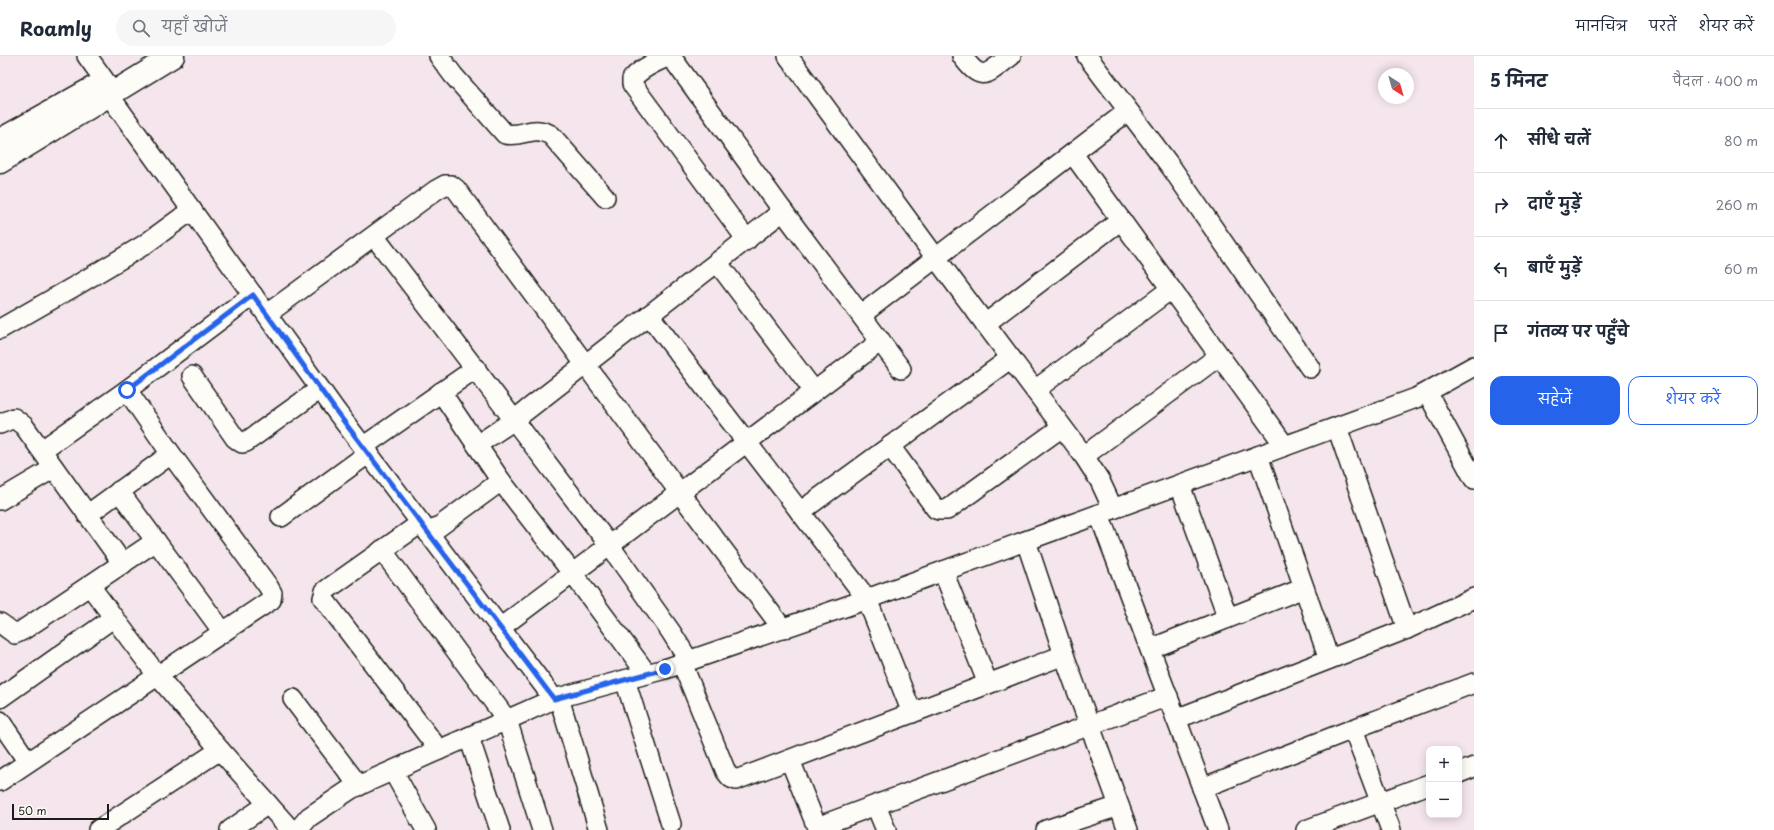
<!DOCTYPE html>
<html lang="hi">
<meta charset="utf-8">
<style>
:root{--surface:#fff;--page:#f6f6f7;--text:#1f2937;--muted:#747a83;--line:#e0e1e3;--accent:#2563eb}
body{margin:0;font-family:"Playpen Sans","Playpen Sans Deva",sans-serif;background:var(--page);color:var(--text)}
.controls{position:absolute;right:12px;bottom:12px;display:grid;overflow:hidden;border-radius:8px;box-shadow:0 2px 10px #0003}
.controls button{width:36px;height:36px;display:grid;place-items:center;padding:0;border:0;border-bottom:1px solid var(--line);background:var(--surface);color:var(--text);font:20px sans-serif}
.compass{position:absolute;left:1378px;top:12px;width:36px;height:36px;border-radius:50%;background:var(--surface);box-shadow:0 2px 10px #0003;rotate:143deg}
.scale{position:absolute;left:12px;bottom:10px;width:97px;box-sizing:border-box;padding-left:4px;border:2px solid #1c1c1c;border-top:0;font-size:11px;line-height:14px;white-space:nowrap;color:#1c1c1c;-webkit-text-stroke:3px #fdfcf7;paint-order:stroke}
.stop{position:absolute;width:12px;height:12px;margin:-9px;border:3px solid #2563eb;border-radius:50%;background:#fff}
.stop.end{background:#2563eb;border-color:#fff;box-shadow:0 1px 4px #0008}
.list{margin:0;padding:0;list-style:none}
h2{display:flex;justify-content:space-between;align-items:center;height:52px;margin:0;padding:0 16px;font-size:17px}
h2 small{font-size:13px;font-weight:400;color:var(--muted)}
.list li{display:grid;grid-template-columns:26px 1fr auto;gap:12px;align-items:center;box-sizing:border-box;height:64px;padding:0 16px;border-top:1px solid var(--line)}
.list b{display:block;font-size:15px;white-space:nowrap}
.list em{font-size:13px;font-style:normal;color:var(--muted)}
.actions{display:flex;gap:8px;padding:12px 16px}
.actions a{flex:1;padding:9px 0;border:1px solid var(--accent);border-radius:12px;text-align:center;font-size:14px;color:var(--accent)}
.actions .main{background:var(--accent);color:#fff}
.icon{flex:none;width:22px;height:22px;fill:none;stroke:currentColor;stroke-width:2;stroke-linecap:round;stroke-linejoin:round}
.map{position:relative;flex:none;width:1474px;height:774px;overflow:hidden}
header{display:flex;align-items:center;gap:24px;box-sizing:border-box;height:56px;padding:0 20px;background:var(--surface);border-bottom:1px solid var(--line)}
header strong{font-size:19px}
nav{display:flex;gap:22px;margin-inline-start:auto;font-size:14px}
.search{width:280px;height:36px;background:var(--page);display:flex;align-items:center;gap:10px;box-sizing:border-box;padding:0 14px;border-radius:22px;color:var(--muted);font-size:15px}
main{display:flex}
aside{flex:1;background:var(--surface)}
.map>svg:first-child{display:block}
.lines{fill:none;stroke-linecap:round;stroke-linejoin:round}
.minor-casing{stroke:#1c1c1c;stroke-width:22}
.major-casing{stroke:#1c1c1c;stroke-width:25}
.minor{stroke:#fdfcf7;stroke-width:19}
.major{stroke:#fdfcf7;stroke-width:22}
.route{stroke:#2563eb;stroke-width:5}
</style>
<header>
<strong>Roamly</strong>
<div class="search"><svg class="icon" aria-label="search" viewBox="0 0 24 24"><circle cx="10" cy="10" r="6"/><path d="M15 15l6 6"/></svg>यहाँ खोजें</div>
<nav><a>मानचित्र</a><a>परतें</a><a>शेयर करें</a></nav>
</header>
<main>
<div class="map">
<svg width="1474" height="774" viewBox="0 0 1474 774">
<rect width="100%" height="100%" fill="#f5e6ed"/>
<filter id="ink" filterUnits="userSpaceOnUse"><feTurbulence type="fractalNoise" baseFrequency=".025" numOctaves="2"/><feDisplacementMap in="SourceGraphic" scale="8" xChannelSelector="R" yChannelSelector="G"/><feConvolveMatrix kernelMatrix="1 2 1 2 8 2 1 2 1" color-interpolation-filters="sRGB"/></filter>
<g filter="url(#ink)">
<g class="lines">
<defs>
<g id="minor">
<path d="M87 0 105 25"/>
<path d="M439 0 453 19 505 78C523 82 532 68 551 79L605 141"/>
<path d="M788 0 936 202 1084 400 1100 425 1113 453"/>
<path d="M962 0C983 29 987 17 1011 0"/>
<path d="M1087 0 1171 111 1310 312"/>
<path d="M109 39 336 355 554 643"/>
<path d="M1073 98 1285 390"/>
<path d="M374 180 610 490 671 576 689 605"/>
<path d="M747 184 632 28V23C640 13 655 6 667 1L675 6 783 155 901 313"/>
<path d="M717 206 814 335"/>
<path d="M267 258 436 134 445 129H451L456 133 680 437 783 573"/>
<path d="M649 259 867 543 912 657"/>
<path d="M861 259 1128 55"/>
<path d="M985 268 1121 164"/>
<path d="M0 273 77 229 144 189 192 154"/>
<path d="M192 320 235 382 242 387 246 386 320 333"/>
<path d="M1035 334 1171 233"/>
<path d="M441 336 501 425 573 518 647 618"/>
<path d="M1427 336 1474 423"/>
<path d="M0 368 14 362 24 370 123 508"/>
<path d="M1337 371 1407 573"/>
<path d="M477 389 514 364 783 155"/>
<path d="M364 390 476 312"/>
<path d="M890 390 936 453 939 454H947L1062 371"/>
<path d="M42 394 127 334 253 239"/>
<path d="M1084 400 1219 300"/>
<path d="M1258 400 1329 603"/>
<path d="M1180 429 1228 562"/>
<path d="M119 435 223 576"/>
<path d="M0 444 54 412"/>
<path d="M800 456 1011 302"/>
<path d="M1099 458 1218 774"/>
<path d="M87 459 171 398"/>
<path d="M281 461 369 397"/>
<path d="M421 467 329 532 325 535 323 542 439 694"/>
<path d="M429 478 501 425"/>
<path d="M1026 485 1064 599 1128 774"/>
<path d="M382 494 507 664 542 774"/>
<path d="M943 515 988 628"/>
<path d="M90 530 157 619 220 694 291 774"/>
<path d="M0 567 15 578 23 574 156 485"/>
<path d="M500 572 881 285"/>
<path d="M1150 593 1304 532"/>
<path d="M682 607 726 716 731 722 736 724 1064 599"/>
<path d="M625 624 671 768"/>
<path d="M0 642 113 562"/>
<path d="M559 642 599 774"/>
<path d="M293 643 359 730"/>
<path d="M1176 663 1407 573 1474 542"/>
<path d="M0 665 28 706"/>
<path d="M1353 673 1391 774"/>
<path d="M469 681 500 774"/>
<path d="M790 704 818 774"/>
<path d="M393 715 426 774"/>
<path d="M1459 717 1474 711"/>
<path d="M0 725 271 544 272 537 268 530 171 398 127 334"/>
<path d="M1202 732 1353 673 1474 627"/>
<path d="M876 750 886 774"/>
<path d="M817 771 1168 640"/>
<path d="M98 774 220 694"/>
<path d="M230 774 268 748"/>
<path d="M298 774 309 761 351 733 554 643 665 613 856 547 1416 342 1474 310"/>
<path d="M1046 774 1119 750"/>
<path d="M1306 774 1429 728"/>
</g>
<g id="major">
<path d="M0 84 98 29"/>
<path d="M0 106 173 0"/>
</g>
</defs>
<use href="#minor" class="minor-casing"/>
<use href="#major" class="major-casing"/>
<use href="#minor" class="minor"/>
<use href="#major" class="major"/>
</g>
</g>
<g class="lines" filter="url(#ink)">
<path class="route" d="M127 334 253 239 336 355 554 643 665 613"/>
</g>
</svg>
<div class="controls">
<button>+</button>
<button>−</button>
</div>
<svg class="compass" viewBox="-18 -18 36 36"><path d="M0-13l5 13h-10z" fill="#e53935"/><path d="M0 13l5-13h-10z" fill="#747a83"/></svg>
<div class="scale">50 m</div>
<div class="stop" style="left:127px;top:334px"></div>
<div class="stop end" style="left:665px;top:613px"></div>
</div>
<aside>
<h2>5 मिनट<small>पैदल · 400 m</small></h2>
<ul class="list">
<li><svg class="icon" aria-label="ahead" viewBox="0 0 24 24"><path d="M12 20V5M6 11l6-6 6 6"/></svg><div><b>सीधे चलें</b></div><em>80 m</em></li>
<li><svg class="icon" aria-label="right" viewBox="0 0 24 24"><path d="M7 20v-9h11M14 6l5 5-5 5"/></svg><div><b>दाएँ मुड़ें</b></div><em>260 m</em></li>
<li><svg class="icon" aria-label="left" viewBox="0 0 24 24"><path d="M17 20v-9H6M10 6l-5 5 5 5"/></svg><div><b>बाएँ मुड़ें</b></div><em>60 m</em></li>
<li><svg class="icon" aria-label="arrive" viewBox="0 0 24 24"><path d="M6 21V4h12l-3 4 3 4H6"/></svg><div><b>गंतव्य पर पहुँचे</b></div></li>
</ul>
<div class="actions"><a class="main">सहेजें</a><a>शेयर करें</a></div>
</aside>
</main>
